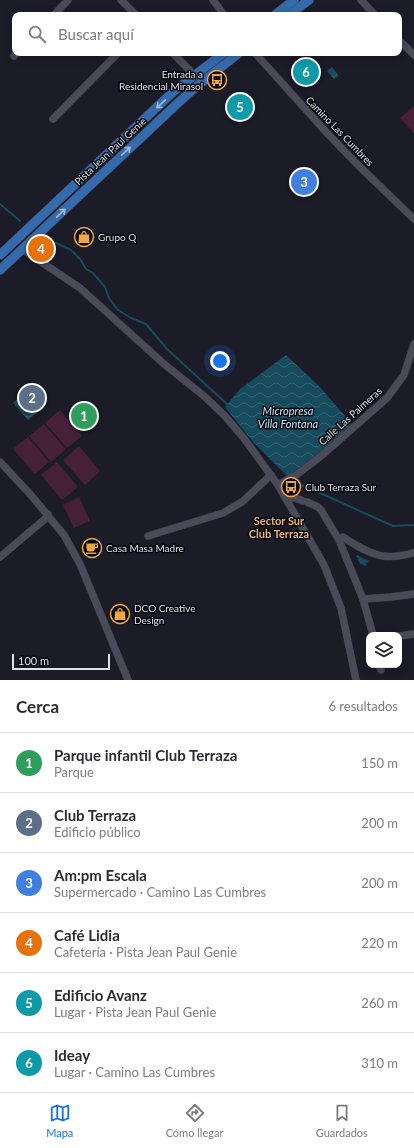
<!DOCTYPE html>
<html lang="es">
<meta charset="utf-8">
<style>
:root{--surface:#fff;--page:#f2f2f3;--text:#2b2b33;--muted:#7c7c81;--line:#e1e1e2;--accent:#1a73e8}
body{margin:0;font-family:Lato,sans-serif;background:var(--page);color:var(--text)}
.controls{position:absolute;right:12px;bottom:12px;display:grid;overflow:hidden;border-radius:8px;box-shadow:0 2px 10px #0003}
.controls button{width:36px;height:36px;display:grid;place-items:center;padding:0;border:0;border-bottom:1px solid var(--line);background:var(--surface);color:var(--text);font:20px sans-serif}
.scale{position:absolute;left:12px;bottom:10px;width:98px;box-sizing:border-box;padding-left:4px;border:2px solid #dfe0e9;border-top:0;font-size:11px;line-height:14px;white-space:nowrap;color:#dfe0e9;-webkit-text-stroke:3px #07080d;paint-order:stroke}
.you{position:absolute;left:220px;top:361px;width:14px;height:14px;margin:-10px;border:3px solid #fff;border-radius:50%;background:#1a73e8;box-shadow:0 0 0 6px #1a73e833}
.badge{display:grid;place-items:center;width:26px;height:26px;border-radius:50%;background:var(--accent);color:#fff;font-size:13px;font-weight:700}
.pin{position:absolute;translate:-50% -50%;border:2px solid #fff;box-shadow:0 1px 4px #0006}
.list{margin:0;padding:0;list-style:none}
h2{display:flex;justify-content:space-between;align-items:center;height:52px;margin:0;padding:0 16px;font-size:17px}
h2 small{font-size:13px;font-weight:400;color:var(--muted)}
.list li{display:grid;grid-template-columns:26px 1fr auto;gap:12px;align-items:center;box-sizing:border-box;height:60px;padding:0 16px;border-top:1px solid var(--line)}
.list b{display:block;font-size:15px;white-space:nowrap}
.list p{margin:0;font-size:13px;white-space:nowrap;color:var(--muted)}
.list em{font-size:13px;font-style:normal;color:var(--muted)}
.icon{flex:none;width:22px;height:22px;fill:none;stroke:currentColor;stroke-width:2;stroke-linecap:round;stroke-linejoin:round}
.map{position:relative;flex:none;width:414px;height:680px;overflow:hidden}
.search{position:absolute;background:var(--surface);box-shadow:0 2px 10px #0003;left:12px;right:12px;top:12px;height:44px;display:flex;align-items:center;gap:10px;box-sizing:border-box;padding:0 14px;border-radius:8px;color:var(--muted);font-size:15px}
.sheet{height:412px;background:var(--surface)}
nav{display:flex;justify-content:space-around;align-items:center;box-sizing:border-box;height:56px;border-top:1px solid var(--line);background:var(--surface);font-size:11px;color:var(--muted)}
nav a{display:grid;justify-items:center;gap:2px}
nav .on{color:var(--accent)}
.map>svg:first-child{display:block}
.park{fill:#461f39}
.water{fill:url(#water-waves)}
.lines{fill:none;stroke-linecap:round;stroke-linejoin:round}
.stream{stroke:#164b5d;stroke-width:2}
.minor-casing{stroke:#373741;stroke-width:8}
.major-casing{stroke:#373741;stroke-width:10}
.minor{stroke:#4a4a59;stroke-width:7}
.major{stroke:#356bac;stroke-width:9}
.oneway{stroke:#a4b7d4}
.labels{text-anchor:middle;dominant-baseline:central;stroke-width:3;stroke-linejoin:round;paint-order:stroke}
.poi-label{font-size:10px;fill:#dfe0e9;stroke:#07080d;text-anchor:start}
.street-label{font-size:10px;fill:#dfe0e9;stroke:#07080d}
.water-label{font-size:11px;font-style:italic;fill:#bce9fc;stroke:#07080d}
.neighbourhood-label{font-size:11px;font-weight:bold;fill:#eab677;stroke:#07080d}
</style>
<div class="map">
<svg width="414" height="680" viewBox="0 0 414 680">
<defs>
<pattern id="water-waves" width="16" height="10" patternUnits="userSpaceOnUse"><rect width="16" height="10" fill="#164b5d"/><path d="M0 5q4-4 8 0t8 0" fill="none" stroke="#376574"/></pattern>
</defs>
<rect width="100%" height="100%" fill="#1c1c29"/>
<g class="park">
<path d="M414 106V133L400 118Z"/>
<path d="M60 410 82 436 67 448 45 423Z"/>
<path d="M44 424 66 449 51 462 29 436Z"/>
<path d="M28 437 49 462 35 474 13 449Z"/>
<path d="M79 446 100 471 85 485 63 460Z"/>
<path d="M57 462 78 487 62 500 41 475Z"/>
<path d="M79 497 90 521 74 528 63 505Z"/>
</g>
<g class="water">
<path d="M332 67 339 76 334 79 327 71Z"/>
<path d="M286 355 319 386 352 424C331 442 311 462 287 476L253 442 225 407 240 389Z"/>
<path d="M29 390 44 407 28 420 13 403Z"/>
<path d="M357 555 369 561 368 562 365 563 367 565 364 566 363 564H359L360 563 358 560V558L356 557Z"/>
</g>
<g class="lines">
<g class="stream">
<path d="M0 204 20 221"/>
<path d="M44 242 56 243 71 250 80 259 86 269 93 273 105 287 109 298 118 310 131 318 146 324 167 349 228 405"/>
<path d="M297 477 301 485 309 488 393 526 414 525"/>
</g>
<defs>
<g id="minor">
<path d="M121 0 136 15"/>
<path d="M213 0 224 15"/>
<path d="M361 0 375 15"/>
<path d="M54 15 68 0"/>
<path d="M399 40 414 55"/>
<path d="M173 53 194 75"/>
<path d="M255 53 327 133 358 165 414 219"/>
<path d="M14 56 16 53"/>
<path d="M53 119 118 53"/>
<path d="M22 249 80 288 164 364 204 396 224 415 243 437 278 485 324 565 341 608 356 680"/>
<path d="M0 462 30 494 64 535 80 564 128 680"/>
<path d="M278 485 296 475 321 456 387 398 404 375 414 344"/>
<path d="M288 501 293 497 303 501"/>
<path d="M307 502 318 507 321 510 339 540 343 537C355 545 369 554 383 556 393 558 404 555 414 553"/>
<path d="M148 536 223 513 242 502 271 475"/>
<path d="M339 540 363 599 373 635"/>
<path d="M0 557 45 519 48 514"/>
<path d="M363 599 391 597 414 594"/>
<path d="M399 636 414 634"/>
<path d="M379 665 381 670"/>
</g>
<g id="major">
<path d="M275 15 294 0"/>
<path d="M289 15 309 0"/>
<path d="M0 255 174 91 224 53"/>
<path d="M0 270 179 102 197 86 239 53"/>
</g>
</defs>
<use href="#minor" class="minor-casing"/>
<use href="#major" class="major-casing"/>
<use href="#minor" class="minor"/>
<use href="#major" class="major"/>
</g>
<defs><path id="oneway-shaft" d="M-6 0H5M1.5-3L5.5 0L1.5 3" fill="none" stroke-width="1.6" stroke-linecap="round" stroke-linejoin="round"/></defs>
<g class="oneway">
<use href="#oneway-shaft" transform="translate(161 104) rotate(137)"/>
<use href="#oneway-shaft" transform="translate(126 151) rotate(-43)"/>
<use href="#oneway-shaft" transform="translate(61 213) rotate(-43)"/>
</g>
<defs>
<symbol id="bus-ring" viewBox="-11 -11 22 22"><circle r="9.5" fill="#07080d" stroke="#f1a640" stroke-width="1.5"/><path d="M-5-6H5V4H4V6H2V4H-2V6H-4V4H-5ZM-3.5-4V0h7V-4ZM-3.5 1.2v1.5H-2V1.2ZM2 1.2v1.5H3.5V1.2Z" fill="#f1a640"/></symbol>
<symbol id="shop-ring" viewBox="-11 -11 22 22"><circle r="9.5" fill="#07080d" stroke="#f1a640" stroke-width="1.5"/><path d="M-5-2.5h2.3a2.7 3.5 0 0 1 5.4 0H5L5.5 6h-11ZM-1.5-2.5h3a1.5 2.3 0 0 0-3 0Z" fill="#f1a640"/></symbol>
<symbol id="cafe-ring" viewBox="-11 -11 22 22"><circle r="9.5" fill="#07080d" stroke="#f1a640" stroke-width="1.5"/><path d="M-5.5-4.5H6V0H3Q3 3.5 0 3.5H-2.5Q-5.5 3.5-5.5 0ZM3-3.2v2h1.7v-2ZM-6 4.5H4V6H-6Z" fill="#f1a640"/></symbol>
</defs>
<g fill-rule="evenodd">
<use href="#bus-ring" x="206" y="69" width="22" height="22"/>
<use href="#shop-ring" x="73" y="226" width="22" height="22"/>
<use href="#bus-ring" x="280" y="476" width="22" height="22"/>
<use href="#cafe-ring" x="81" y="537" width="22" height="22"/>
<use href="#shop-ring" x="109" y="603" width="22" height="22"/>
</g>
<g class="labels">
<g class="poi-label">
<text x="203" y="74" text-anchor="end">Entrada a<tspan x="203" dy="12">Residencial Mirasol</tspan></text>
<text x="98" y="237">Grupo Q</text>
<text x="305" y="487">Club Terraza Sur</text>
<text x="106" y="548">Casa Masa Madre</text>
<text x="134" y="608">DCO Creative<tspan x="134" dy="12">Design</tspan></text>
</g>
<g class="street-label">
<text transform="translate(340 131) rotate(46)">Camino Las Cumbres</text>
<text transform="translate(110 151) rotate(-43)">Pista Jean Paul Genie</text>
<text transform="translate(350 416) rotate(-42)">Calle Las Palmeras</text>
</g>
<g class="water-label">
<text x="288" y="410">Micropresa<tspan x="288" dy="13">Villa Fontana</tspan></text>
</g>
<g class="neighbourhood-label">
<text x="279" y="520">Sector Sur<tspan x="279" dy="13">Club Terraza</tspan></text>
</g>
</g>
</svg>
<div class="controls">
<button><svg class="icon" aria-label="layers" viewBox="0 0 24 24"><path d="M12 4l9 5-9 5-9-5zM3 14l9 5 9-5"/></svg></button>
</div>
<div class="scale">100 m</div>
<div class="you"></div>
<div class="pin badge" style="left:84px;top:416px;background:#2e9e5b">1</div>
<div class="pin badge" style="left:32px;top:398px;background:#5c6f8a">2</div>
<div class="pin badge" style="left:304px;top:182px;background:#3f7fe0">3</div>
<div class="pin badge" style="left:41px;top:249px;background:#e8710a">4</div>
<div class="pin badge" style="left:240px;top:107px;background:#0f9aa8">5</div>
<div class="pin badge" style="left:306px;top:72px;background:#0f9aa8">6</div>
<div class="search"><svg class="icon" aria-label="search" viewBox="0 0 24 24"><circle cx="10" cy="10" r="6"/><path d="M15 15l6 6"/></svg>Buscar aquí</div>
</div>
<section class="sheet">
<h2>Cerca<small>6 resultados</small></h2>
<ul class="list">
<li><span class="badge" style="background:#2e9e5b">1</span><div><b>Parque infantil Club Terraza</b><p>Parque</p></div><em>150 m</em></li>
<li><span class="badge" style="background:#5c6f8a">2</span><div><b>Club Terraza</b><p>Edificio público</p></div><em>200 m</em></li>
<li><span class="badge" style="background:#3f7fe0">3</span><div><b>Am:pm Escala</b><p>Supermercado · Camino Las Cumbres</p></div><em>200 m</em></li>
<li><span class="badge" style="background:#e8710a">4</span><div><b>Café Lidia</b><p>Cafetería · Pista Jean Paul Genie</p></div><em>220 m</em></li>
<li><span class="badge" style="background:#0f9aa8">5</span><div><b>Edificio Avanz</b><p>Lugar · Pista Jean Paul Genie</p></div><em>260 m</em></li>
<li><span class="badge" style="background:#0f9aa8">6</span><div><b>Ideay</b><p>Lugar · Camino Las Cumbres</p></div><em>310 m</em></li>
</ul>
</section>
<nav>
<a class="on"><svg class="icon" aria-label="map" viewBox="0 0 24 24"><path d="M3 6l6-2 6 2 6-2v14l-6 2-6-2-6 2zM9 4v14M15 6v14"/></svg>Mapa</a>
<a><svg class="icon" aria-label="directions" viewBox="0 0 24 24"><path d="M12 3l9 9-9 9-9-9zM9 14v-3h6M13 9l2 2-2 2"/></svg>Cómo llegar</a>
<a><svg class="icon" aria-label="saved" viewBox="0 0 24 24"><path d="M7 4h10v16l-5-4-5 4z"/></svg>Guardados</a>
</nav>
